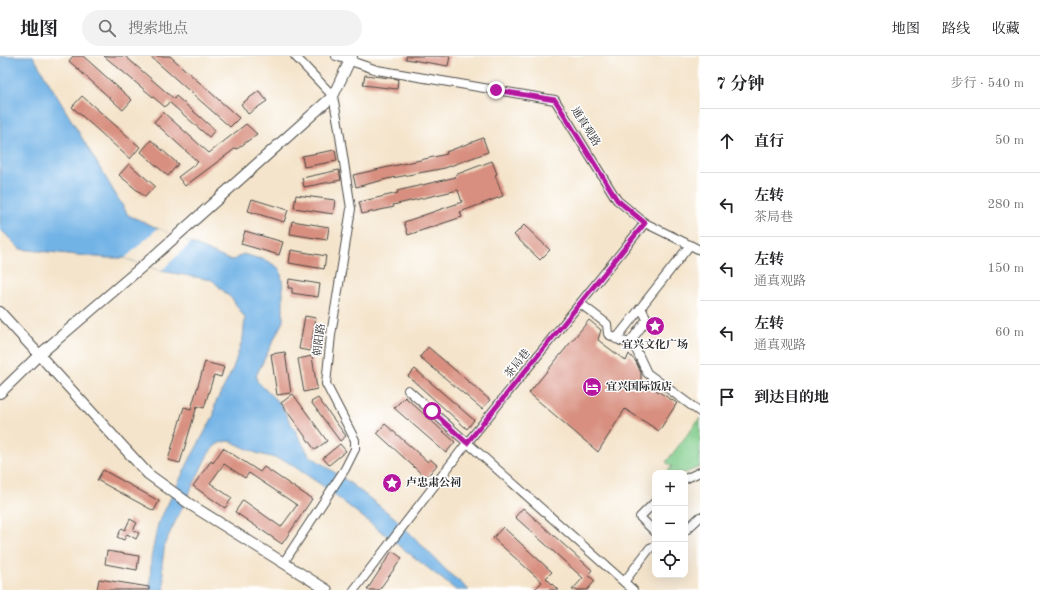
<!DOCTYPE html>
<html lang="zh">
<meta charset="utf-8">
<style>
:root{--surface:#fff;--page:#f2f2f2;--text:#202124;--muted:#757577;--line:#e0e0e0}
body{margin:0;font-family:"Old Standard TT","Noto Serif SC",serif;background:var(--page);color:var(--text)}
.controls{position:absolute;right:12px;bottom:12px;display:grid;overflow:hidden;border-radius:8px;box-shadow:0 4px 16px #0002}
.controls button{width:36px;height:36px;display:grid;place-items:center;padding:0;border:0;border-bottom:1px solid var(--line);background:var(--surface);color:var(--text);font:20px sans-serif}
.stop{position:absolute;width:12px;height:12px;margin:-9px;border:3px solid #b5179e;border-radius:50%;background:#fff}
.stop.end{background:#b5179e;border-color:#fff;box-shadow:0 1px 4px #0008}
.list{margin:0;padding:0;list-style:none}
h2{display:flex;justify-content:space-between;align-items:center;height:52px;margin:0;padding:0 16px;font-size:17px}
h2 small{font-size:13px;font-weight:400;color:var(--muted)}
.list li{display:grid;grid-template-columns:26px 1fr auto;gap:12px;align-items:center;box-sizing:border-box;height:64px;padding:0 16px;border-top:1px solid var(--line)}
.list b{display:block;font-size:15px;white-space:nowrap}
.list p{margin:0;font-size:13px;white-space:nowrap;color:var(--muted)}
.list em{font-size:13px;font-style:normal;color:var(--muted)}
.icon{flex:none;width:22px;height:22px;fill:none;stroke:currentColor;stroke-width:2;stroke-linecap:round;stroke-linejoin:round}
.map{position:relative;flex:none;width:700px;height:534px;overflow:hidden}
header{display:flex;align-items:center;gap:24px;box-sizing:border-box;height:56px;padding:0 20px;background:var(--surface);border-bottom:1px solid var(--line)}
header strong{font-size:19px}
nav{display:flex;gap:22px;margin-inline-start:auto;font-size:14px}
.search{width:280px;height:36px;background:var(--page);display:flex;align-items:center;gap:10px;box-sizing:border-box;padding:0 14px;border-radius:22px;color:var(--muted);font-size:15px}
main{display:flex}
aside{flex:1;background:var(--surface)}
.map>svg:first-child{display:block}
.green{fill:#80cc8b;stroke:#567c5b}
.water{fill:#72b3e6;stroke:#4e6f88}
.pier{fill:#f4e4cb}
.building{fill:#d88f7f}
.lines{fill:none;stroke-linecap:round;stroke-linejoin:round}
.minor-casing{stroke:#494743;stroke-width:10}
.major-casing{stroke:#494743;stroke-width:12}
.minor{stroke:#fff;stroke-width:8}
.major{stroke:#fff;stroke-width:10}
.route{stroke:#b5179e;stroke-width:5}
.labels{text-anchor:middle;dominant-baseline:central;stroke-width:3;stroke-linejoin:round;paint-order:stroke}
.street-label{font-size:11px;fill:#2b2b2b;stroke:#fff}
.poi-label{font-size:11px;font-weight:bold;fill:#2b2b2b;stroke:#fff;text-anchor:start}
</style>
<header>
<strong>地图</strong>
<div class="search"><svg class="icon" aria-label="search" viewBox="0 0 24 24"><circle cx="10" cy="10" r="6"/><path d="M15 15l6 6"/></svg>搜索地点</div>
<nav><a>地图</a><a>路线</a><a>收藏</a></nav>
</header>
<main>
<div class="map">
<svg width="700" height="534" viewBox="0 0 700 534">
<rect width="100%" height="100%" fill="#fff"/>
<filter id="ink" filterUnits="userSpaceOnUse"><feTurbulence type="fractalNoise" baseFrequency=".025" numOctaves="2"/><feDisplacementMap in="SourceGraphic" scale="8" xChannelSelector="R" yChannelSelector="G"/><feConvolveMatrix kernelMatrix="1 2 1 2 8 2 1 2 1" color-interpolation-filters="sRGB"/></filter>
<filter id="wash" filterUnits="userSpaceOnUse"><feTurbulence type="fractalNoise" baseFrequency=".012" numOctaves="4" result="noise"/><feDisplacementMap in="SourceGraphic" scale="16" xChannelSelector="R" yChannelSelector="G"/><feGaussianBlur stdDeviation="0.9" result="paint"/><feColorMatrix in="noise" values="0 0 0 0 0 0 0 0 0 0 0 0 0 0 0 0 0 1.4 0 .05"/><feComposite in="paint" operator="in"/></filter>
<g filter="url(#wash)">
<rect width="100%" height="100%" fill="#f4e4cb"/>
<path class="green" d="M700 362V411L685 417H665L672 411 666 406Z"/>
<path class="water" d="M0 0H33L128 159 227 203 233 204 243 198 268 205 280 213 283 230V265L256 320 257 325 280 348 309 399 346 424 395 462 447 515 469 534H456L323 430 286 405 256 397 230 385C218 385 213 391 207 400L165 487 162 509 165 534H150L151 502 158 468 189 405 214 359 215 348 232 315 243 282 245 262 233 244 212 224 161 215 125 202H106L20 193 0 173Z"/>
<path class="pier" d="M158 172 191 187 161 215 125 202Z"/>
<g id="blocks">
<g class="building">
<path d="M73 0H83L132 44 123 54 69 5Z"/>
<path d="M104 0H125L174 43 176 40 215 74 209 81 169 46 165 51Z"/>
<path d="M150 0H170L239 62 230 71Z"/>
<path d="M406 0H450L448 10 406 3Z"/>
<path d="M365 19 398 23 397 33 363 29Z"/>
<path d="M259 35 267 45 248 58 241 48Z"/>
<path d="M82 40 140 91 130 103 72 51Z"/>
<path d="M163 56 209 97 246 68 257 78 237 93 236 92 185 130 178 121 198 106 154 66Z"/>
<path d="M483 82 488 96 445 112 387 123 356 131 353 119 447 98 446 96Z"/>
<path d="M151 84 178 108 168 120 141 96Z"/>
<path d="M335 94 337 105 304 111 302 100Z"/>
<path d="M492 105 497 118 495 119 503 140 460 156 462 161 408 179 404 166 462 146 458 134 393 149 394 151 362 158 359 146 398 137 397 135 456 121 455 119Z"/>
<path d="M129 108 155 130 145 141 119 119Z"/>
<path d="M339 114 341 124 304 131 302 122Z"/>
<path d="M296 139 335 144 333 158 294 152Z"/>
<path d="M252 143 288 154 284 166 248 155Z"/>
<path d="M292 165 329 171 327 184 290 178Z"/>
<path d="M524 169 550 194 540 204 514 179Z"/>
<path d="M245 175 283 186 279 199 241 188Z"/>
<path d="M291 194 326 200 324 213 289 207Z"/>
<path d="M289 223 320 228 318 241 292 237V232H288Z"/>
<path d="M305 260 316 262 310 295 299 293Z"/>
<path d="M589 264 601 274 598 284 626 305 629 298 636 306 641 317V325L677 347 659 375 625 353 598 396 529 337Z"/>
<path d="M428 291 490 344 482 353 420 301Z"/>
<path d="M285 296 291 337 277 339 271 298Z"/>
<path d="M312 300 317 333 304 336 298 303Z"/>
<path d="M205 306 224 311 221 321 214 319 204 352 197 350 180 407 168 404 184 351 191 353Z"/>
<path d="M415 313 474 364 467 373 408 320Z"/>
<path d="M293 338 327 385 315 394 281 347Z"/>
<path d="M405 341 455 386 446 397 394 352Z"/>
<path d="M318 342 346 380 340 385 311 346Z"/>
<path d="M385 368 428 406 430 403 437 409 426 422 377 377Z"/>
<path d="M340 388 346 395 329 409 323 402Z"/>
<path d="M223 392 260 416 264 411 312 443 282 488 235 456 243 444 281 471 297 449 249 417 245 422 224 408 210 427 232 442 225 452 193 430 211 405 213 407Z"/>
<path d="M103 414 159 445 154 455 97 424Z"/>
<path d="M523 452 592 514 588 519 595 525 587 534H572L583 522 515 461Z"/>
<path d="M130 463 137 467 133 474 139 477 136 483 127 478 124 484 117 481 122 472 125 474Z"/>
<path d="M503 471 552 516 546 522 558 534H534L542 526 493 482Z"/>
<path d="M107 495 139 500 137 514 105 508Z"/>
<path d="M392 495 402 502 379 534H367Z"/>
<path d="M99 523 149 531V534H97Z"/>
</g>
</g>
</g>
<g filter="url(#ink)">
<use href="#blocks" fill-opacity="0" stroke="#494743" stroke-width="1"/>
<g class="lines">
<defs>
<g id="minor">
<path d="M336 0 377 14 555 44 617 144 645 167 700 194"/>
<path d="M581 248 607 268 608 278 621 285 633 287 647 317 700 356"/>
<path d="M616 283 690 189"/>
<path d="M630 286 647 263 641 252"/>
<path d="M408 334 633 534"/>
<path d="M685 423 700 416"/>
<path d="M655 446 640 461 655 476"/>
<path d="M685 475 700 461"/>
<path d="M284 506 345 413 355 393V384L326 328 331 279 351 153 338 67 333 40 295 0"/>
<path d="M624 526 650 492 655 490"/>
<path d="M354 534 467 387 645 167"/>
</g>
<g id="major">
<path d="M0 256 148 418 191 449 327 534"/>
<path d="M0 337 39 299 144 209 333 40 352 0"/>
</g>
</defs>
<use href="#minor" class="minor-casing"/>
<use href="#major" class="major-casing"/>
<use href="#minor" class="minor"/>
<use href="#major" class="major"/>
</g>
</g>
<g class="lines" filter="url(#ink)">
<path class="route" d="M432 355 467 387 645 167 617 144 555 44 496 34"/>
</g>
<defs>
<symbol id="sight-disc" viewBox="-11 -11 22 22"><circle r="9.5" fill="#b5179e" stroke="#fff"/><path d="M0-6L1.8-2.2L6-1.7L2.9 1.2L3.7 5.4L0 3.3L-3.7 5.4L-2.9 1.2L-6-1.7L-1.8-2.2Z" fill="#fff"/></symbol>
<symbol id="hotel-disc" viewBox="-11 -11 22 22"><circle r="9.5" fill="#b5179e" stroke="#fff"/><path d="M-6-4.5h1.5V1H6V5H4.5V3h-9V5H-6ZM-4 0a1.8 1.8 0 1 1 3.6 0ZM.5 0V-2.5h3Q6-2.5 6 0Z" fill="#fff"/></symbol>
</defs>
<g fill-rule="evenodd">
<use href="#sight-disc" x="644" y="259" width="22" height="22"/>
<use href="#hotel-disc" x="581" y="320" width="22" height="22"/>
<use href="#sight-disc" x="381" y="416" width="22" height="22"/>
</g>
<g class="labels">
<g class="street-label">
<text transform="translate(585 71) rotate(58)">通真观路</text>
<text transform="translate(320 284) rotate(-83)">朝阳路</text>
<text transform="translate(518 308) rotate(-51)">茶局巷</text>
</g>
<g class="poi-label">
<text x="655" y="289" text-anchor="middle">宜兴文化广场</text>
<text x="606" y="331">宜兴国际饭店</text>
<text x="406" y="427">卢忠肃公祠</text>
</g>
</g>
</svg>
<div class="controls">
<button>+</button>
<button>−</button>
<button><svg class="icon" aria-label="locate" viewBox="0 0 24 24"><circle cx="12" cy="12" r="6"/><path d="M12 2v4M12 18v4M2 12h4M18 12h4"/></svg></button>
</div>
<div class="stop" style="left:432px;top:355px"></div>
<div class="stop end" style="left:496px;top:34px"></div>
</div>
<aside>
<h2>7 分钟<small>步行 · 540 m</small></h2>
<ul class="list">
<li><svg class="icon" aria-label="ahead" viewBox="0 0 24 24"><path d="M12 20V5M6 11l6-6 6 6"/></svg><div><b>直行</b></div><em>50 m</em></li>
<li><svg class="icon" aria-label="left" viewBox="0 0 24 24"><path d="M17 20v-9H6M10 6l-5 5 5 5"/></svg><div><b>左转</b><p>茶局巷</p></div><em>280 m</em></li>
<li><svg class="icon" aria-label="left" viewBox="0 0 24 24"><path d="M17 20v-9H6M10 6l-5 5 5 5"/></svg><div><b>左转</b><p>通真观路</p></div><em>150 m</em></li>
<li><svg class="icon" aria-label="left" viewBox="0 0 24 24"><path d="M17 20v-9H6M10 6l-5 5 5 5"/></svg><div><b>左转</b><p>通真观路</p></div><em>60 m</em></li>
<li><svg class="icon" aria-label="arrive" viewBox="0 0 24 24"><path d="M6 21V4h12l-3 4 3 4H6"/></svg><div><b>到达目的地</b></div></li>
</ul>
</aside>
</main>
